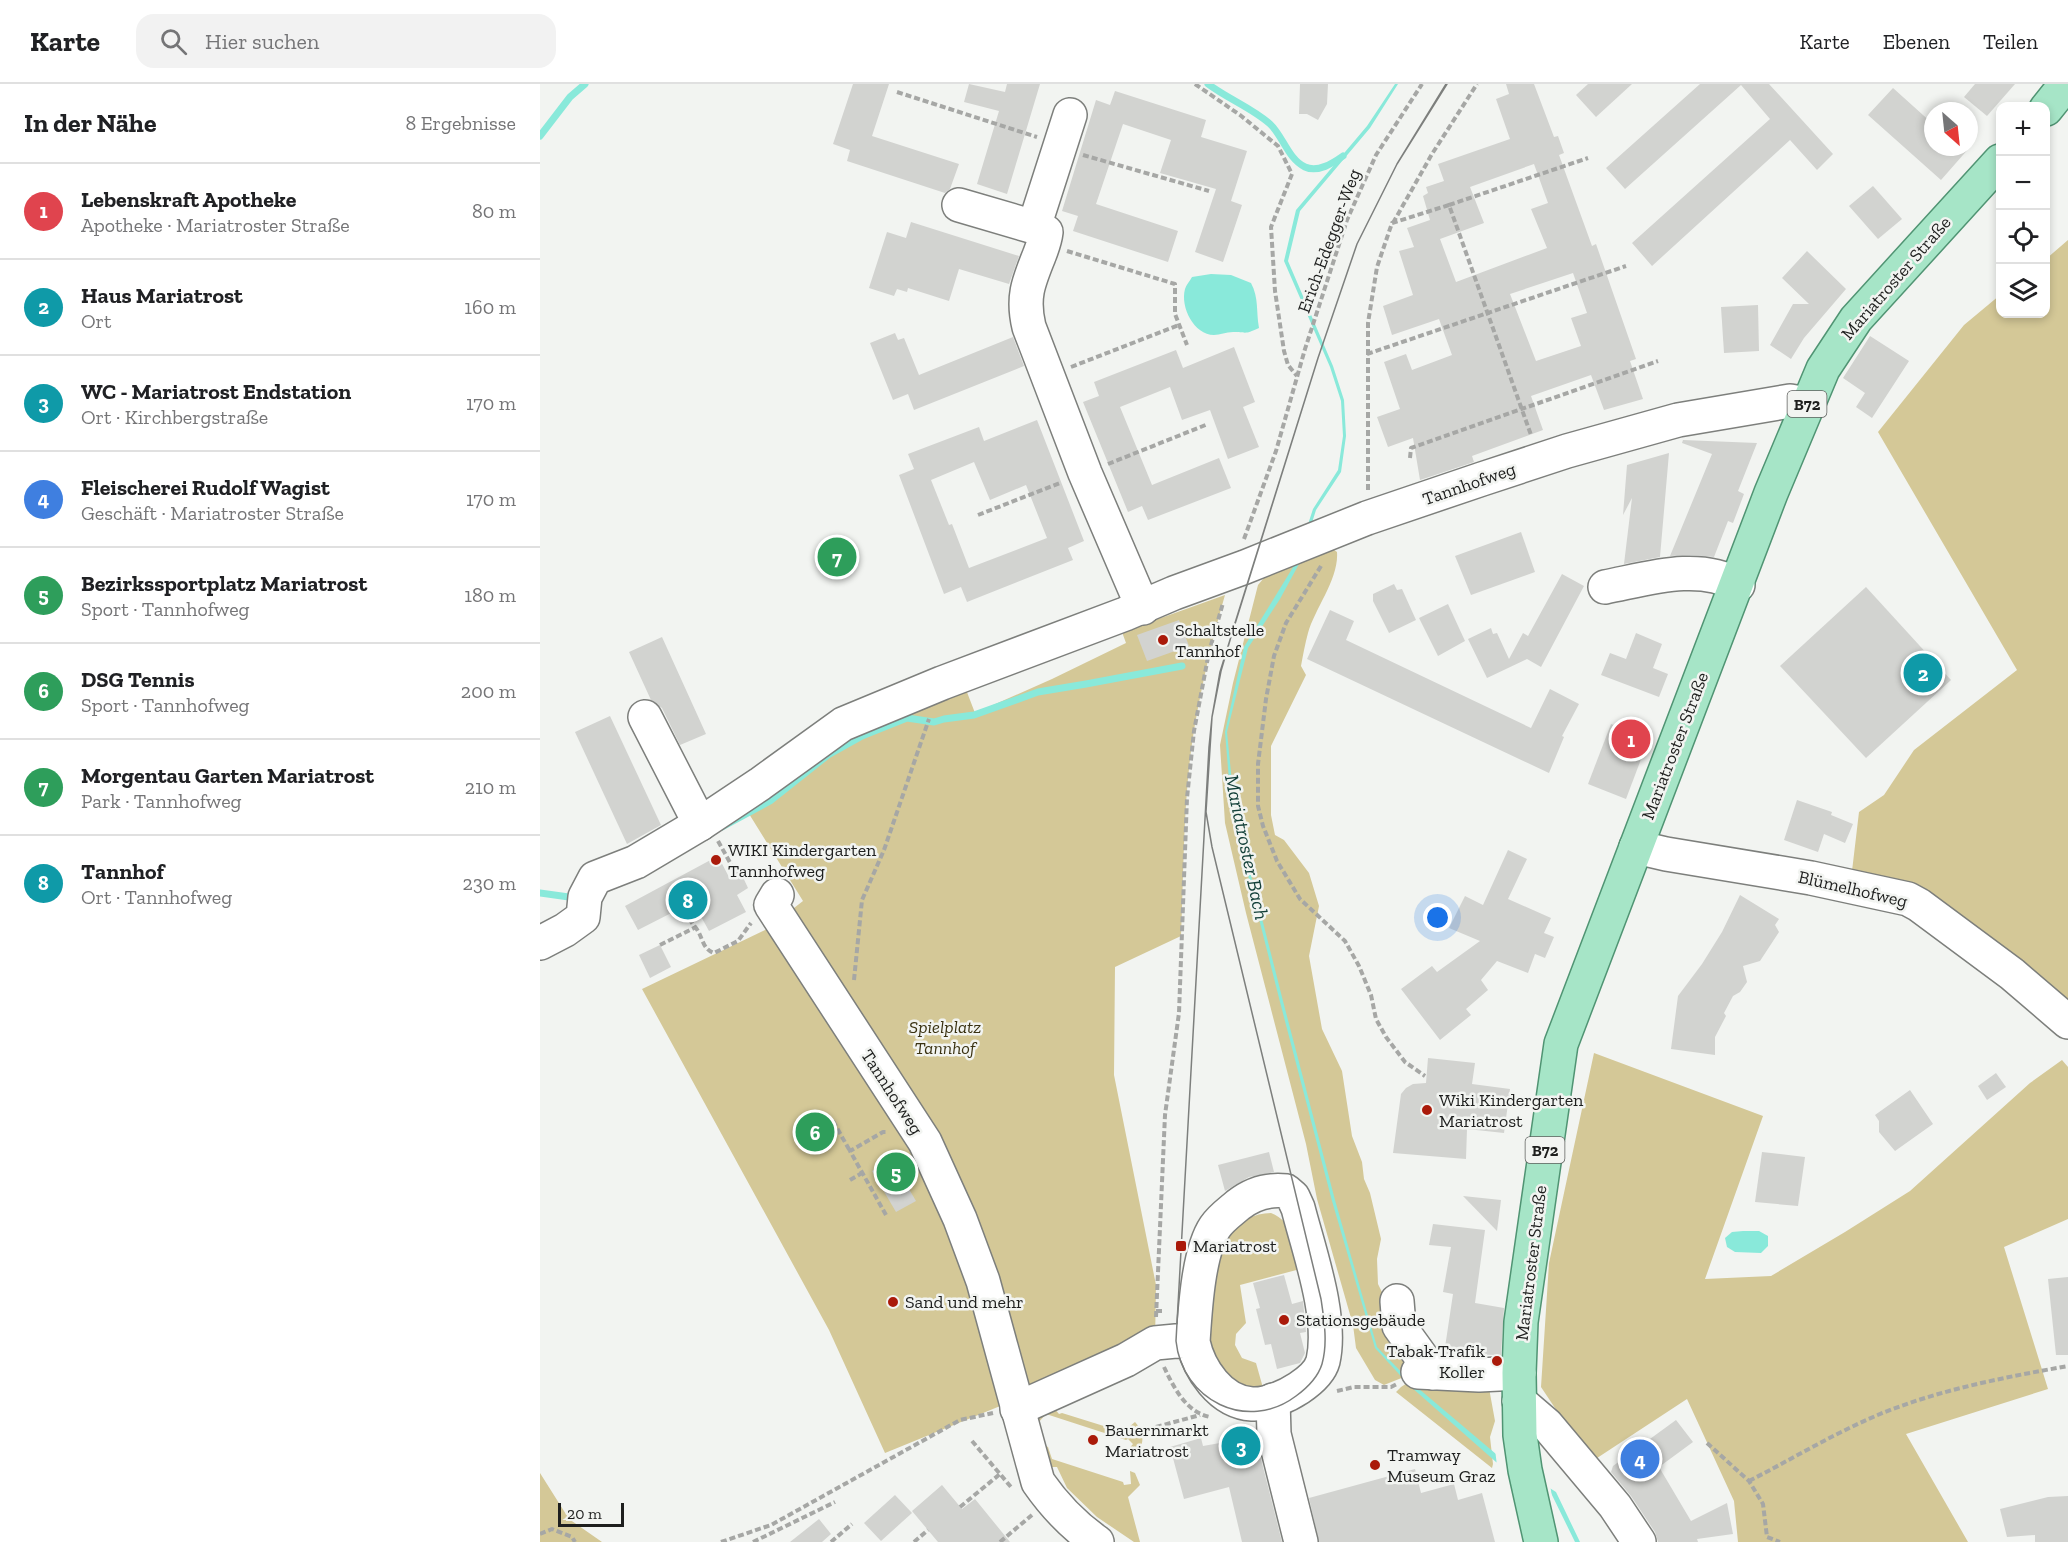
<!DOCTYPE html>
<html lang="de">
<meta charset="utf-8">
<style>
:root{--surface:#fff;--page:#f2f2f2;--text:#202124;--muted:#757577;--line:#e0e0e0;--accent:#aa1a0a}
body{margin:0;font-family:"Zilla Slab",serif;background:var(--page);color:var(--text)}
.controls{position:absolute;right:18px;top:18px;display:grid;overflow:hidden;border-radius:12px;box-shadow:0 3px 9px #0003}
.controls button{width:54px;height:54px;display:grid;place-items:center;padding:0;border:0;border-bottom:2px solid var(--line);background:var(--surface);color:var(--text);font:30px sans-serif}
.compass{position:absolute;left:1384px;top:18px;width:54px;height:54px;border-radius:50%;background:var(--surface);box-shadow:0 3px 9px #0003;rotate:153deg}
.scale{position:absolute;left:18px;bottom:15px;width:66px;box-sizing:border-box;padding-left:6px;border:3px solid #1e1f1e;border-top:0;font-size:16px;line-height:21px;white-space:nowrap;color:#1e1f1e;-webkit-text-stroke:4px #f2f4f1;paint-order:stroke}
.you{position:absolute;left:898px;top:834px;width:21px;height:21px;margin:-15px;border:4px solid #fff;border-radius:50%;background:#1a73e8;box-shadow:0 0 0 9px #1a73e833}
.badge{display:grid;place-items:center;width:39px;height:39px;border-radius:50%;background:var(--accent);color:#fff;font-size:20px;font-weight:700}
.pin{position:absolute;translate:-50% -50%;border:3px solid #fff;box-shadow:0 2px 6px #0006}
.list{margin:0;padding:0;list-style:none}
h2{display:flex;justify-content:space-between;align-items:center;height:78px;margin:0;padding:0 24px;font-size:26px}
h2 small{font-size:20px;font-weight:400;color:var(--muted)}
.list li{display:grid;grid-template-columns:39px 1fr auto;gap:18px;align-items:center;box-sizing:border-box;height:96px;padding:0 24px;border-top:2px solid var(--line)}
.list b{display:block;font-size:22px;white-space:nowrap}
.list p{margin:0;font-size:20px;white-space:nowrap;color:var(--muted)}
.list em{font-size:20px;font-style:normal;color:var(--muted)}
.icon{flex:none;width:33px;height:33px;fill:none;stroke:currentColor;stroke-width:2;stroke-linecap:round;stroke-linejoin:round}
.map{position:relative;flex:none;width:1528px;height:1458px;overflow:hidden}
header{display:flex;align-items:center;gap:36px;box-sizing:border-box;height:84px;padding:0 30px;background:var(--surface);border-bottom:2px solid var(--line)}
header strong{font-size:28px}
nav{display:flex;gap:33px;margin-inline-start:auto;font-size:21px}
.search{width:420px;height:54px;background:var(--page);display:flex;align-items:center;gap:15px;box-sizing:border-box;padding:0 21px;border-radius:18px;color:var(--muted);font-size:22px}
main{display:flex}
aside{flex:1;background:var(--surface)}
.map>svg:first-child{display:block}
.green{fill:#d4c897}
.water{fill:#89e9da}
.pier{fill:#f2f4f1}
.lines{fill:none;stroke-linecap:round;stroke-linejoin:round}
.stream{stroke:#89e9da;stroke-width:7}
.building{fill:#d2d3d0;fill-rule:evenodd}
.minor-casing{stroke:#7d7f7c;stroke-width:36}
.major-casing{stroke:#509473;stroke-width:36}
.path{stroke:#a6a7a5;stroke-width:4;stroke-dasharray:6 3;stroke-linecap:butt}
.minor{stroke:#fff;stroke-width:33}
.major{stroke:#a6e5c7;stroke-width:33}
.tram{stroke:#7d7f7d;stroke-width:1.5}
.poi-dot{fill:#aa1a0a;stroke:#f2f4f1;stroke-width:2}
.labels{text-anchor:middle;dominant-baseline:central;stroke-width:5;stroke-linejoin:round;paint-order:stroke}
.shield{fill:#f2f4f1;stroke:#5e5f5d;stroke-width:1.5}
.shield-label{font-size:16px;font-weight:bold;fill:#1e1f1e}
.street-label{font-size:18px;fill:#1e1f1e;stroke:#f2f4f1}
.poi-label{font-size:18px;fill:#1e1f1e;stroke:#f2f4f1;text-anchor:start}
.park-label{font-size:18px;font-style:italic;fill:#3a3212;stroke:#f2f4f1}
.water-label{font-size:20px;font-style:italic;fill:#134039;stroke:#f2f4f1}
</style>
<header>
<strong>Karte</strong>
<div class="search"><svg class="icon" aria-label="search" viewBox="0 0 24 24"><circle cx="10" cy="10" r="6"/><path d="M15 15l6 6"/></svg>Hier suchen</div>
<nav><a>Karte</a><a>Ebenen</a><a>Teilen</a></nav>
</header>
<main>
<aside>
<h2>In der Nähe<small>8 Ergebnisse</small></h2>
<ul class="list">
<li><span class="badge" style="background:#e0444e">1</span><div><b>Lebenskraft Apotheke</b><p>Apotheke · Mariatroster Straße</p></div><em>80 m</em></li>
<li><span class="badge" style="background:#0f9aa8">2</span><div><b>Haus Mariatrost</b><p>Ort</p></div><em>160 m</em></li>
<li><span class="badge" style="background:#0f9aa8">3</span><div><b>WC - Mariatrost Endstation</b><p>Ort · Kirchbergstraße</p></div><em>170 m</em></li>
<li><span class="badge" style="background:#3f7fe0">4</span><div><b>Fleischerei Rudolf Wagist</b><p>Geschäft · Mariatroster Straße</p></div><em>170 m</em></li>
<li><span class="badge" style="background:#2e9e5b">5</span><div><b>Bezirkssportplatz Mariatrost</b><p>Sport · Tannhofweg</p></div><em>180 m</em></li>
<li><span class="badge" style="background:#2e9e5b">6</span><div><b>DSG Tennis</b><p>Sport · Tannhofweg</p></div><em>200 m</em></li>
<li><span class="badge" style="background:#2e9e5b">7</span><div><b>Morgentau Garten Mariatrost</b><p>Park · Tannhofweg</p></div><em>210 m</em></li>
<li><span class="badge" style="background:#0f9aa8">8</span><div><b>Tannhof</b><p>Ort · Tannhofweg</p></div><em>230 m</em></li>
</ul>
</aside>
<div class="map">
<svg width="1528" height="1458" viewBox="0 0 1528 1458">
<rect width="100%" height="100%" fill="#f2f4f1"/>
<g class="green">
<path d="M1528 156V937L1379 821 1310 804 1319 728 1344 711 1374 666 1477 586 1338 348 1424 241 1460 211V230H1506V175Z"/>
<path d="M786 460 797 468C799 495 775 524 768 549 765 560 763 571 761 582L766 591 731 662V731L735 751 744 756 769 789 779 822 769 872 782 945 802 987 812 1052 822 1078 824 1095 830 1109 841 1155 837 1175 838 1200 864 1253 869 1291 844 1301 835 1296 816 1264 813 1241 777 1115 766 1060 706 829 685 739 680 661 693 599 718 501 738 477Z"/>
<path d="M685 511C672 556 662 600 654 646 643 714 644 783 641 852L575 883 574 991 616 1201 615 1259 345 1369 289 1246 102 905 227 845 263 817 206 725 309 649 425 603 435 629 512 595 586 559 582 548Z"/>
<path d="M1054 969 1223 1032 1165 1195 1231 1192 1305 1148 1370 1107 1490 999 1522 976 1528 983V1135L1464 1163 1508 1305 1366 1350 1428 1458H1198L1194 1417 1147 1315 1051 1378 1001 1303 1009 1179Z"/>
<path d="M731 1129C753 1137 759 1165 764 1184L700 1201 706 1239 696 1250 695 1261 702 1274 716 1279 725 1311 694 1300 664 1259C669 1213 669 1131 731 1129Z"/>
<path d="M875 1294 949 1304 955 1337 950 1353 953 1380 952 1384 856 1308 861 1303Z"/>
<path d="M514 1324 519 1330 522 1329 583 1348 595 1338C606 1350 606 1368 587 1370L586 1368 593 1360 588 1355 586 1356 506 1330 498 1339 491 1331Z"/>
<path d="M503 1360 508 1363 512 1375 583 1398 584 1401 591 1400 590 1387 595 1389 600 1401 588 1413 600 1458H594L557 1433 527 1404 517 1383H507Z"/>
<path d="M0 1389 29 1435 62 1458H0Z"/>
</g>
<g class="water">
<path d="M855 0H858L830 44 760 127 748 177 793 282 804 316 806 352 801 388 776 426 759 480 740 515 708 564 687 648 693 709 698 740 743 917 795 1116 837 1263 872 1299 956 1370 1016 1408 1040 1458H1035L1011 1409 956 1378 870 1302 835 1264 792 1117 740 918 695 740 690 708 685 648 704 563 755 480 773 425 798 386 803 352 801 317 790 283 744 177 756 126 827 42Z"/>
<path d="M671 190 691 191 711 199C719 214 716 227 719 244 704 251 707 248 693 248 686 248 680 251 674 251 654 251 640 223 645 205 646 201 650 197 652 193Z"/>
<path d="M1203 1147H1219L1228 1152V1162L1221 1169 1195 1168 1187 1163 1185 1154 1192 1148Z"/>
</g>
<path class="pier" d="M955 1365 1010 1400 1013 1420 1009 1411 957 1382Z"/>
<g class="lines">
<g class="stream">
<path d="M668 0C688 15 712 24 730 40 743 52 748 75 765 83 778 89 793 79 803 72"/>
<path d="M0 52 30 13 45 0"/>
<path d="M182 743 230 717 288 671 322 652 367 634 394 638 404 635 434 631 498 608 546 600 642 582"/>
<path d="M0 809 36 814"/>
</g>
</g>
<g class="building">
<path d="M313 0H349L332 52 419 80 410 105 405 109 307 77 310 66 293 60Z"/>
<path d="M429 0 465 8 467 0H500L467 110 437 100 459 27 424 18Z"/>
<path d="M760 0H788L787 20 778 36 767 30H759Z"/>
<path d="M966 0H994L1014 53 1018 52 1024 69 1019 71 1052 162 1056 160 1096 275 1090 277 1103 315 1064 326 1051 291 991 312 1003 346 932 372 934 378 880 396 873 354 848 363 837 333 860 325 844 278 866 270 872 286 912 271 899 235 852 251 843 222 873 211 859 167 874 163 867 144 890 136 883 112 888 109 886 103 904 97 898 80 970 55 956 15 969 10ZM994 80 1008 119 991 125 1007 164 916 198 900 155 944 139 930 103ZM1033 189 1047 229 1031 234 1041 262 996 277 970 210Z"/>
<path d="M1048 0H1092L1056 33 1036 11Z"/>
<path d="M1160 0H1229L1293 70 1277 86 1250 56 1112 182 1092 159 1230 35 1201 1 1085 105 1066 84Z"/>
<path d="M1435 0H1475L1447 32 1424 13Z"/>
<path d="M1353 4 1393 40V63H1430L1401 96 1328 31Z"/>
<path d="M575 7 666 36 661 53 707 67 691 117 702 121 683 178 655 168 676 105 620 89 631 56 583 40 556 120 638 147 628 178 533 147 538 132 522 127 556 16 570 21Z"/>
<path d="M1333 102 1362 135 1338 155 1309 122Z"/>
<path d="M371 138 479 172 469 200 419 185 409 217 368 204 367 208 357 205 354 212 329 204 347 148 366 154Z"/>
<path d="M1267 167 1306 205 1264 254 1251 275 1230 261 1253 220H1269L1242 194Z"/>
<path d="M1218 221 1219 267 1184 269 1181 223Z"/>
<path d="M355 249 358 256 364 254 379 291 473 253 484 282 374 326 368 310 353 316 330 259Z"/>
<path d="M1330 252 1369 277 1332 334 1316 323 1325 309 1303 294Z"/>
<path d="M694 263 715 318 703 323 719 363 688 375 670 326 642 336 630 303 580 323 612 401 679 374 691 404 608 436 602 422 588 428 543 318 559 312 554 298 636 266 643 284Z"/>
<path d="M497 336 544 457 528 464 533 476 427 518 421 503 404 510 359 391 374 385 368 370 439 343 444 357ZM434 378 450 416 486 401 507 454 429 484 412 440 409 441 391 396Z"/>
<path d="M1143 356 1217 359 1198 407 1204 410 1193 439 1188 437 1174 473 1151 471 1130 472 1172 370 1142 359Z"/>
<path d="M1129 369 1120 473 1084 480 1092 414 1083 431 1087 381Z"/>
<path d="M981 448 995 488 931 511 915 472Z"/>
<path d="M1022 490 1044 502 1001 583 987 575 947 594 928 555 951 544 953 550 957 549 969 575 983 549 988 552Z"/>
<path d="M854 500 857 506 862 505 876 536 849 549 833 517V510Z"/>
<path d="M1326 503 1411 596 1326 674 1240 582Z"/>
<path d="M908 520 925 557 898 572 879 534Z"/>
<path d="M790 526 814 537 806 556 991 644 1010 605 1039 620 1022 652 1024 653 1009 689 767 575Z"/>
<path d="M639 536 649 562 607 577 597 551Z"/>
<path d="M1096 549 1122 560 1113 584 1128 590 1119 613 1061 591 1070 569 1086 575Z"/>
<path d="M122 553 166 650 140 661 122 624 111 616 89 568Z"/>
<path d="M70 632 121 741 87 760 35 648Z"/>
<path d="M1071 640 1109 654 1086 715 1048 700Z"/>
<path d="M1257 716 1292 728 1291 731 1313 740 1305 759 1284 750 1278 768 1244 756Z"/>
<path d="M968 766 987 775 968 815 1011 834 1004 849 1014 853 1005 874 995 870 988 889 957 877 941 896 948 906 926 925 931 931 900 956 861 905 892 882 897 888 940 857 909 844 925 812 943 821Z"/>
<path d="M178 772 190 795 201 789 208 804 197 811 206 828 169 847 158 827 150 831 145 822 98 846 85 822Z"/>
<path d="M1200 811 1239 835 1235 841 1239 848 1220 877 1203 882 1207 898 1200 908 1193 912 1184 929 1186 932 1175 953V971L1131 965 1138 912 1162 880 1182 848Z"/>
<path d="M120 861 131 883 110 894 99 871Z"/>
<path d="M888 974 935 979 932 1000 970 1005 964 1049 927 1045 926 1075 853 1069 861 1010 866 1004 873 1000 886 999Z"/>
<path d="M1456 989 1466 1003 1447 1016 1438 1002Z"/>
<path d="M1370 1006 1393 1040 1355 1067 1339 1048V1037L1335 1031Z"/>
<path d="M729 1068 734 1088 709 1093 685 1107 678 1081Z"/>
<path d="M1222 1068 1265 1073 1258 1122 1215 1118Z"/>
<path d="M352 1076 376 1117 356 1128 332 1087Z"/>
<path d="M923 1112 961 1116 957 1147Z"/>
<path d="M893 1140 945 1146 935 1219 964 1224 961 1271 904 1270 913 1210 903 1208 911 1163 889 1161Z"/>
<path d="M744 1191 752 1220 763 1217 766 1248 760 1249 765 1269 760 1279 737 1285 731 1260 725 1261 716 1225 720 1224 713 1199Z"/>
<path d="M1528 1193V1271H1516L1508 1195Z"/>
<path d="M1136 1336 1153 1358 1119 1383 1151 1437 1187 1419 1193 1450 1157 1455 1158 1458H1118L1115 1448 1091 1412 1071 1388 1073 1382Z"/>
<path d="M661 1354 663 1362 708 1354 711 1373 720 1371 742 1458H702L689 1403 644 1415 630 1363Z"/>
<path d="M875 1385 881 1409 914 1400 918 1416 942 1409 955 1458H779L769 1414Z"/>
<path d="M402 1401 422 1425 435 1415 470 1458H398L372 1427Z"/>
<path d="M355 1411 372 1429 341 1457 324 1439Z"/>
<path d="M1528 1412V1458H1495V1451L1467 1453 1460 1425 1508 1413Z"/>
<path d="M279 1435 291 1450 282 1458H250Z"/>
</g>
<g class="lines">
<defs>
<g id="minor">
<path d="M419 121 494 143 506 148C505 157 502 164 499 172 488 199 482 214 489 243L545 389 603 524"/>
<path d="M494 143 530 31"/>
<path d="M1065 503C1107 495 1158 478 1198 501"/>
<path d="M105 633 160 740"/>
<path d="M1096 763 1126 770 1271 794 1368 815 1379 821 1472 890 1528 938"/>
<path d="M237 811 231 821 385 1058 420 1135 443 1197 498 1398C514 1421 534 1442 557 1458"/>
<path d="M0 859 25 846 43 833 45 813 55 794 96 778 160 740 220 700 303 640 402 599 585 530 634 509 705 483 827 434 942 395 1027 367 1138 336 1250 317 1267 320"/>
<path d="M857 1217 859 1242 893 1289"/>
<path d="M878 1288 939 1291 979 1289"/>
<path d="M733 1316 734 1350 761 1458"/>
<path d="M979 1317 1007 1341 1075 1422 1099 1458"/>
<path d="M477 1325 586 1276 615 1259 636 1257 653 1258C659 1285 680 1318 712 1320 727 1321 747 1312 759 1304 768 1298 780 1288 783 1277 793 1233 769 1167 758 1124L753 1113 746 1107C729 1105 712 1110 698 1121 690 1128 681 1134 675 1143 658 1168 655 1228 653 1258"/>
</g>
<g id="major">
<path d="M1506 25 1526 0"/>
<path d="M1001 1458 985 1386 980 1351 979 1289 981 1238 1021 960 1231 409 1283 285 1316 235 1460 77"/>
</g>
</defs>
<use href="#minor" class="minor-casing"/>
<use href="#major" class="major-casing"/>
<g class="path">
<path d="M655 0 700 31 738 62 752 90 731 143 735 207 744 267 748 281 757 292"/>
<path d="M357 8 497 53"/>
<path d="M543 71 669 107"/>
<path d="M909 121 1048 74"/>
<path d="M853 139 892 70 937 0"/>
<path d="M527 167 635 200V230L647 261"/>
<path d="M827 270 1086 182"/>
<path d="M531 283 639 241"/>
<path d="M870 374 871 364 1118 277"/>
<path d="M568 380 668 340"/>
<path d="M828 406V239L837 183 852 139 909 121 991 351"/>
<path d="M438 431 520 399"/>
<path d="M704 455 736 367 765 265 807 136 836 71 882 0"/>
<path d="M781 482 746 539 734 572 726 615 718 680V722L723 742 737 777 760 815 805 857 819 882 831 911 836 935 846 953 865 978 885 992"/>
<path d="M178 757 197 791"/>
<path d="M144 827C148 834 152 839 156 844 163 853 162 865 174 869L198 857 211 839"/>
<path d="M120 861 156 843"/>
<path d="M314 896 322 816 344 766 389 635"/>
<path d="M293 1037 310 1067"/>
<path d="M310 1096 322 1089"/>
<path d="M346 1131 310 1067 343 1048H347"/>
<path d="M616 1227H625"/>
<path d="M616 1233 625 1031 639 929 647 714 654 647 669 568 683 519"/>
<path d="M624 1283C634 1304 646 1328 670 1333"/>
<path d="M797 1307 814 1303H851L857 1300"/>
<path d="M616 1343 660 1331"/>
<path d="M432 1357 471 1403"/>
<path d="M1167 1359 1209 1397 1223 1420 1227 1453 1240 1458"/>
<path d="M1209 1397C1254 1374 1298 1347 1345 1328 1403 1305 1466 1293 1528 1282"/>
<path d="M420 1423 460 1390"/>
<path d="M0 1450 12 1445 32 1453 35 1458"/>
<path d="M181 1458 231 1441 420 1336 453 1329"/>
<path d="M213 1458 295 1418"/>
<path d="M291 1458 312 1440"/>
<path d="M374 1458 388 1446"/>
<path d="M460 1458 492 1431"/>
</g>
<use href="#minor" class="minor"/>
<use href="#major" class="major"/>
<path class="tram" d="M906 0 857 80 817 160 778 274 680 588 672 633 669 663 636 1257C642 1316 707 1349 756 1312 767 1304 778 1293 782 1280 788 1259 784 1235 781 1215L672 763 666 728 672 633 681 587 695 539 778 274 817 160 857 80 907 0"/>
</g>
<g class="poi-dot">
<circle cx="623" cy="556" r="6"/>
<circle cx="176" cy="776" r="6"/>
<circle cx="887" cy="1026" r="6"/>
<rect x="635" y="1156" width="12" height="12" rx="3"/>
<circle cx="353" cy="1218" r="6"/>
<circle cx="744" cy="1236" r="6"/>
<circle cx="957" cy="1277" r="6"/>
<circle cx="553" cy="1356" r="6"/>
<circle cx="835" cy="1381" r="6"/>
</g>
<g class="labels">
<g class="shield">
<rect x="1247.5" y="307" width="39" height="26" rx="4.5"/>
<rect x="985.5" y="1053" width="39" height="26" rx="4.5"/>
</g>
<g class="shield-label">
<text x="1267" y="320">B72</text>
<text x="1005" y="1066">B72</text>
</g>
<g class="street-label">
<text transform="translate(789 157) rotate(-70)">Erich-Edegger-Weg</text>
<text transform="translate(1356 194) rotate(-49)">Mariatroster Straße</text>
<text transform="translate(929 400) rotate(-19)">Tannhofweg</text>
<text transform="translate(1135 662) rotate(-69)">Mariatroster Straße</text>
<text transform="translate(1313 805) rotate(13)">Blümelhofweg</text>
<text transform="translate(352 1008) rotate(57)">Tannhofweg</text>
<text transform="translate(991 1179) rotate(-83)">Mariatroster Straße</text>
</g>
<g class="poi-label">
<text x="635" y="546">Schaltstelle<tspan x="635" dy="21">Tannhof</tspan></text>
<text x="188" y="766">WIKI Kindergarten<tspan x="188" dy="21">Tannhofweg</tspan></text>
<text x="899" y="1016">Wiki Kindergarten<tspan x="899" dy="21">Mariatrost</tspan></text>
<text x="653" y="1162">Mariatrost</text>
<text x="365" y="1218">Sand und mehr</text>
<text x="756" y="1236">Stationsgebäude</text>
<text x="945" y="1267" text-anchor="end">Tabak-Trafik<tspan x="945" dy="21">Koller</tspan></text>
<text x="565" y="1346">Bauernmarkt<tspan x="565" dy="21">Mariatrost</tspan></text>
<text x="847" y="1371">Tramway<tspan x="847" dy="21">Museum Graz</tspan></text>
</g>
<g class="park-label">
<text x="405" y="943">Spielplatz<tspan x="405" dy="21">Tannhof</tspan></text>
</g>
<g class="water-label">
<text transform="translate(707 763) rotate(78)">Mariatroster Bach</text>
</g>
</g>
</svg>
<div class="controls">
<button>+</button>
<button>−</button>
<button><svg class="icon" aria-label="locate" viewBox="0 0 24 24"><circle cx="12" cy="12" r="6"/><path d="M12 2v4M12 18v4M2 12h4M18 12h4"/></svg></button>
<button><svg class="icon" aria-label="layers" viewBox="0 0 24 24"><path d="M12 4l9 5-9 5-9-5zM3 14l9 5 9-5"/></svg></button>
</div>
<svg class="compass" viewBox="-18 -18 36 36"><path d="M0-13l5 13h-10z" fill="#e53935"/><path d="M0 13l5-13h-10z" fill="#757577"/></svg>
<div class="scale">20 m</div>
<div class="you"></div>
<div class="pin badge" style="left:1091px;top:655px;background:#e0444e">1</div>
<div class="pin badge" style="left:1383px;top:589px;background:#0f9aa8">2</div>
<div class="pin badge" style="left:701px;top:1362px;background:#0f9aa8">3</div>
<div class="pin badge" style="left:1100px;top:1375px;background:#3f7fe0">4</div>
<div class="pin badge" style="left:356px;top:1088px;background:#2e9e5b">5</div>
<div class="pin badge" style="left:275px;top:1048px;background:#2e9e5b">6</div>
<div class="pin badge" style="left:297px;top:473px;background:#2e9e5b">7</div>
<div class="pin badge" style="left:148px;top:816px;background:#0f9aa8">8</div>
</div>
</main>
